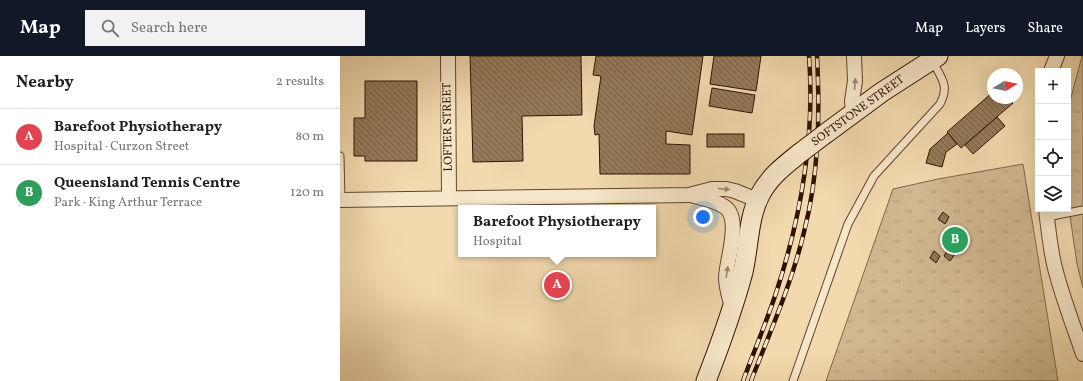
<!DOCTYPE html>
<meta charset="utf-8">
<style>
:root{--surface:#fff;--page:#f2f2f2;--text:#202124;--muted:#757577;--line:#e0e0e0;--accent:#111827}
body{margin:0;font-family:Vollkorn,serif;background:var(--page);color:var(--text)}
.controls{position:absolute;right:12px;top:12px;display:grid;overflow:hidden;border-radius:0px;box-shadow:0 4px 16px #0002}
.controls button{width:36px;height:36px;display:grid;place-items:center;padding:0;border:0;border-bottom:1px solid var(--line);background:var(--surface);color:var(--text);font:20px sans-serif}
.compass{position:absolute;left:647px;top:12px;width:36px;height:36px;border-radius:50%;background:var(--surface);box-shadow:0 4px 16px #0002;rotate:80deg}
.you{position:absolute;left:363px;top:161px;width:14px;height:14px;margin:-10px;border:3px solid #fff;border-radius:50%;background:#1a73e8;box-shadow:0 0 0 6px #1a73e833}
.badge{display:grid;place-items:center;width:26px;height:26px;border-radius:50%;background:var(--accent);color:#fff;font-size:13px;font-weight:700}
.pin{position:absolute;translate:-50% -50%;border:2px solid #fff;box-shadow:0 1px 4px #0006}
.popup{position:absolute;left:118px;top:149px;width:198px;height:52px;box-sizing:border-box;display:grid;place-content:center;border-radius:0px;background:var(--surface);filter:drop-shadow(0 1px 3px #0005);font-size:13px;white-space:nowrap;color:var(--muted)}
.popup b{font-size:15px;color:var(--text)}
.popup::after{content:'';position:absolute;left:50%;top:100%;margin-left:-8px;border:8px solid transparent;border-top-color:var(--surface)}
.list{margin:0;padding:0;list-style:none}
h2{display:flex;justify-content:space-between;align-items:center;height:52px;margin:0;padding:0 16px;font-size:17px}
h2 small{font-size:13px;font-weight:400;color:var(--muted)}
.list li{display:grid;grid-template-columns:26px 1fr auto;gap:12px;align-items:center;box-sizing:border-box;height:56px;padding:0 16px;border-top:1px solid var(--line)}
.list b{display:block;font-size:15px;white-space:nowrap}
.list p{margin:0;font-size:13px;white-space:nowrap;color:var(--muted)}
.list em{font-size:13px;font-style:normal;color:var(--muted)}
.icon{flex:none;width:22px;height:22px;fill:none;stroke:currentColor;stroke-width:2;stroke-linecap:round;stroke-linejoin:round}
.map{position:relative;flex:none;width:743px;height:325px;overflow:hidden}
header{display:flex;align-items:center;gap:24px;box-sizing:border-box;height:56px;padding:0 20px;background:var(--accent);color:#fff}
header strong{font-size:19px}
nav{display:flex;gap:22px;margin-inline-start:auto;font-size:14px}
.search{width:280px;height:36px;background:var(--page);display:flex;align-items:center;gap:10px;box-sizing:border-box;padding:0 14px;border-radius:0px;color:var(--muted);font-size:15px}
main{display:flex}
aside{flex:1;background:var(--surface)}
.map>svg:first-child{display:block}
.park{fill:url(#park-tufts);stroke:#806648}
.building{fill:url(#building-back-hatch);stroke:#2f1300}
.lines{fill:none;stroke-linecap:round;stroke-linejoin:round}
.service-casing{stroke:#60452c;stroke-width:9}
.minor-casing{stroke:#60452c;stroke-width:16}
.secondary-casing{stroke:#2f1300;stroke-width:21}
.service{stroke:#f7e7ca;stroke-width:7}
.minor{stroke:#f7e7ca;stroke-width:14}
.secondary{stroke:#f7e7ca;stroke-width:19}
.rail-casing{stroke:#2f1300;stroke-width:4.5}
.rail{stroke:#f7e7ca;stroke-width:3;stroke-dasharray:9;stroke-linecap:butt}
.secondary-bridge-casing{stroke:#2f1300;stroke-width:21;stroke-linecap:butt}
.secondary-bridge{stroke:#f7e7ca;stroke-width:19}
.oneway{fill:#9d886f}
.labels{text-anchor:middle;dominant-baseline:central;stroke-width:3.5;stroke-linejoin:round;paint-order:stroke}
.street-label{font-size:12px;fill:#2f1300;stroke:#f7e7ca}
</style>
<header>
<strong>Map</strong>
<div class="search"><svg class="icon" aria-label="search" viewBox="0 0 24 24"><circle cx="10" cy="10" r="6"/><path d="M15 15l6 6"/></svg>Search here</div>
<nav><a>Map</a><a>Layers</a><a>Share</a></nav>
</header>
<main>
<aside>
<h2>Nearby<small>2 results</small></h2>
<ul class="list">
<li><span class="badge" style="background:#e0444e">A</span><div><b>Barefoot Physiotherapy</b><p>Hospital · Curzon Street</p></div><em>80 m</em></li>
<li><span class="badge" style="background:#2e9e5b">B</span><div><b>Queensland Tennis Centre</b><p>Park · King Arthur Terrace</p></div><em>120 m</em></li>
</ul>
</aside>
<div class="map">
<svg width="743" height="325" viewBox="0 0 743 325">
<defs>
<pattern id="park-tufts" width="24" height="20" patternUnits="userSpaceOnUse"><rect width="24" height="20" fill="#d1b890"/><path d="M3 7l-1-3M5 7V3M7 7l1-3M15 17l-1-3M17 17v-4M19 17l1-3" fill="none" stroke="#b49d7a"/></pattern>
<pattern id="building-back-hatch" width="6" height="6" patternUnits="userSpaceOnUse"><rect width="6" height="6" fill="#947a5a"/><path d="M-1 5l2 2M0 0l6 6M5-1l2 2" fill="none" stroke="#796348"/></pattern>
</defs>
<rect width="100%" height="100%" fill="#f2daae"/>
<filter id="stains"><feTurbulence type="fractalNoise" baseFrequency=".005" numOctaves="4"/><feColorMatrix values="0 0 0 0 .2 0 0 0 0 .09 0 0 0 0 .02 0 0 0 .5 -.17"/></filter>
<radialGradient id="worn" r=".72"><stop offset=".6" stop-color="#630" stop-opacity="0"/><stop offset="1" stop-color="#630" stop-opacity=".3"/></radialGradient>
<g class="park">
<path d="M742 0H743V232L737 208 729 153 728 129V53Z"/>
<path d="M683 108 718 325H486L553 133 598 123Z"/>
</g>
<g class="building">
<path d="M130 0H241L242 59 182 60 183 105 133 106Z"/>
<path d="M256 0H363L352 79 326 75V88L350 89V118H260L259 78 255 79 254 70 261 20 253 19Z"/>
<path d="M374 0H421L416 35 370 28Z"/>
<path d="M25 25H77V105H25V100H14V62H25Z"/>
<path d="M372 32 415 39 412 57 369 50Z"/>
<path d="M653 36V42H668L673 47 621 92 607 76Z"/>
<path d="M657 61 665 70 633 98 625 89Z"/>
<path d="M608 77 617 88 606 96 602 111 586 107 590 93Z"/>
<rect x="367" y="78" width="37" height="13"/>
<path d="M603 156 609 161 605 168 598 163Z"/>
<path d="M608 193 615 198 610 205 604 200Z"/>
<path d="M594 195 600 200 596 207 590 202Z"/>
</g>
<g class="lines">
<defs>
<g id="service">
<path d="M0 100 1 144"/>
<path d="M707 161 743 154"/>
<path d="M453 325 508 168 534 120 600 48C610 29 601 22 592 4"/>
</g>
<g id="minor">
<path d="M108 0 109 142"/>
<path d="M711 15 717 0"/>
<path d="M513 57 512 45 515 25 514 0"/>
<path d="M350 139C361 142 375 144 385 151 402 163 386 205 386 222 386 232 390 243 392 252"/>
<path d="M0 144 349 139 372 133H386L395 135 417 144"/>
<path d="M706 153C708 171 710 190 714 208 721 238 733 268 743 298"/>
</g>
<g id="secondary">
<path d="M485 78 542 36 598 0"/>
<path d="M366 325C380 289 393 253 403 216 409 190 408 162 420 139 429 121 445 109 460 97"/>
</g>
</defs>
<use href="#service" class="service-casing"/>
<use href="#minor" class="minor-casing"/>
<use href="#secondary" class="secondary-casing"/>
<use href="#service" class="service"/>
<use href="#minor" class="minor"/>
<use href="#secondary" class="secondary"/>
<defs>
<g id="rail">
<path d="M403 325C414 295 427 265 437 234 461 160 475 78 469 0"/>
<path d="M411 325C430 276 452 227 464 176 479 118 480 59 477 0"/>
</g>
</defs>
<use href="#rail" class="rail-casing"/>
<use href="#rail" class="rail"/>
<defs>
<path id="secondary-bridge" d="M460 97 485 78"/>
</defs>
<use href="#secondary-bridge" class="secondary-bridge-casing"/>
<use href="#secondary-bridge" class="secondary-bridge"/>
</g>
<defs><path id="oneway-solid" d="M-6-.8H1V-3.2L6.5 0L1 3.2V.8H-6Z"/></defs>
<g class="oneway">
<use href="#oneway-solid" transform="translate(515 28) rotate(-86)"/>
<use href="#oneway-solid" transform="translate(384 133) rotate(5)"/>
<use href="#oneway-solid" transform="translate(387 216) rotate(-81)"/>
</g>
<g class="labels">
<g class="street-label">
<text transform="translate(518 55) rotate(-36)">SOFTSTONE STREET</text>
<text transform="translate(108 71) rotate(-91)">LOFTER STREET</text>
</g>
</g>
<rect width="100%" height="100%" filter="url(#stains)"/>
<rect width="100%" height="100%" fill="url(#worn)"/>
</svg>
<div class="controls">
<button>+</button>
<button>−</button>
<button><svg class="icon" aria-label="locate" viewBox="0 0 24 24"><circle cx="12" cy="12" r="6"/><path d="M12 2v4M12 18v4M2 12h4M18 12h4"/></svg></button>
<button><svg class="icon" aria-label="layers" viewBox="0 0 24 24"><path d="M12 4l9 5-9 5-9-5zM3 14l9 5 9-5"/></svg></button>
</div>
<svg class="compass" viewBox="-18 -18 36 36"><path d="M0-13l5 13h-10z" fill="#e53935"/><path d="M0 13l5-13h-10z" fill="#757577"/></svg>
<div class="you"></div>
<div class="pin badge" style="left:217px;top:229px;background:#e0444e">A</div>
<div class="popup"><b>Barefoot Physiotherapy</b>Hospital</div>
<div class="pin badge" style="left:615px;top:184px;background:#2e9e5b">B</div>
</div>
</main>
